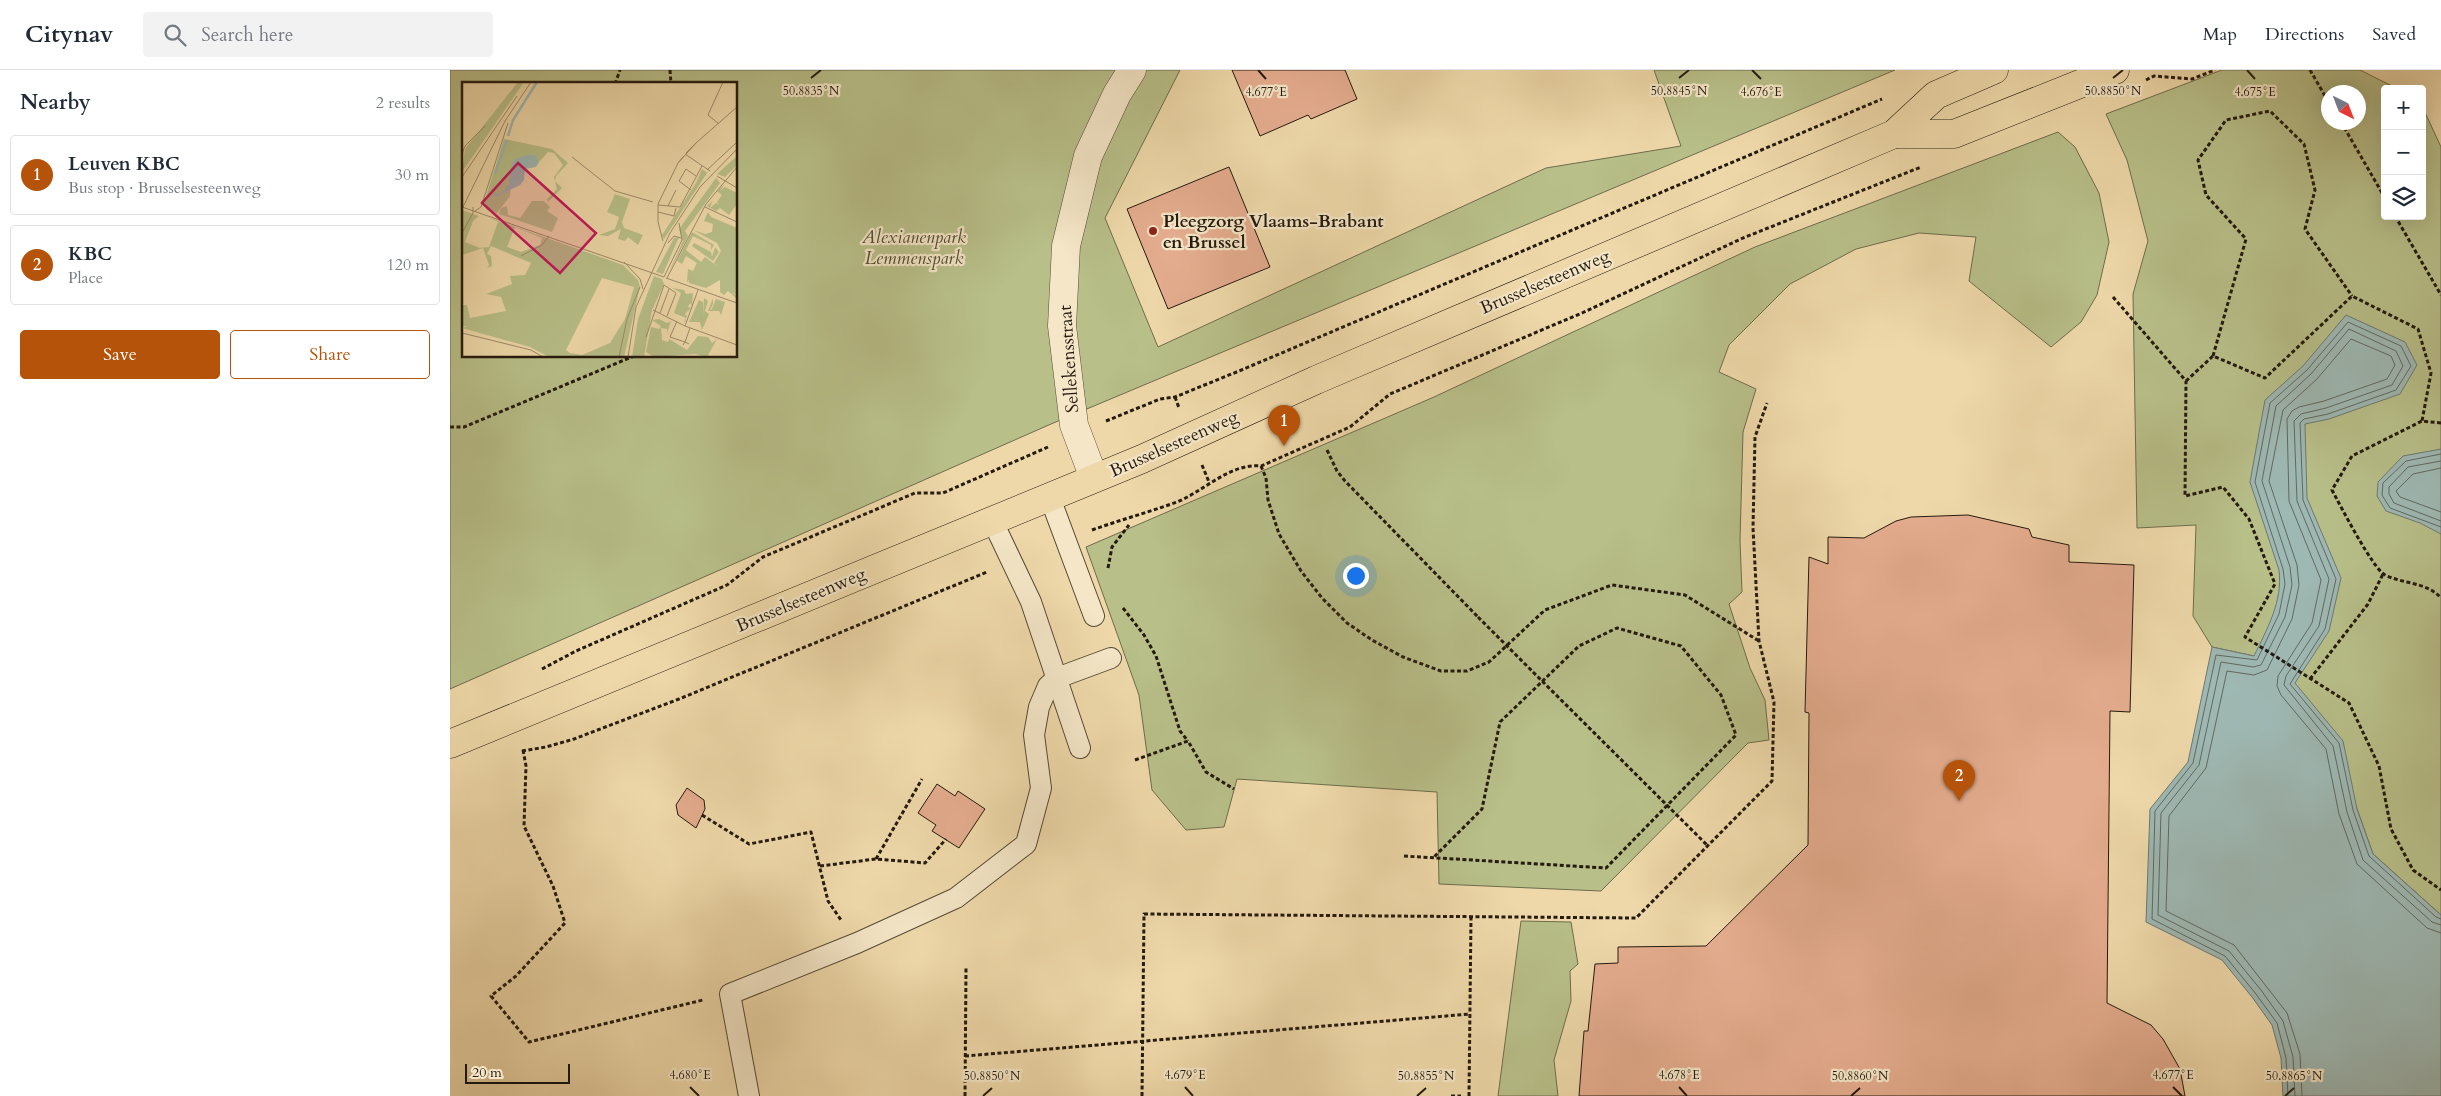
<!DOCTYPE html>
<meta charset="utf-8">
<style>
:root{--surface:#fff;--page:#f2f2f3;--text:#1f2937;--muted:#747a83;--line:#e0e1e3;--accent:#b45309}
body{margin:0;font-family:Cardo,serif;background:var(--page);color:var(--text)}
.controls{position:absolute;right:15px;top:15px;display:grid;overflow:hidden;border-radius:5px;box-shadow:0 5px 20px #0002}
.controls button{width:45px;height:45px;display:grid;place-items:center;padding:0;border:0;border-bottom:1px solid var(--line);background:var(--surface);color:var(--text);font:25px sans-serif}
.compass{position:absolute;left:1871px;top:15px;width:45px;height:45px;border-radius:50%;background:var(--surface);box-shadow:0 5px 20px #0002;rotate:138deg}
.scale{position:absolute;left:15px;bottom:12px;width:105px;box-sizing:border-box;padding-left:5px;border:2px solid #241a0f;border-top:0;font-size:14px;line-height:18px;white-space:nowrap;color:#241a0f;-webkit-text-stroke:4px #f4e6c7;paint-order:stroke}
.you{position:absolute;left:905px;top:505px;width:18px;height:18px;margin:-12px;border:4px solid #fff;border-radius:50%;background:#1a73e8;box-shadow:0 0 0 8px #1a73e833}
.badge{display:grid;place-items:center;width:32px;height:32px;border-radius:50%;background:var(--accent);color:#fff;font-size:16px;font-weight:700}
.pin{position:absolute;translate:-50% -41px;filter:drop-shadow(0 1px 2px #0008)}
.pin::after{content:'';position:absolute;top:26px;width:18px;height:15px;background:inherit;clip-path:polygon(0 0,100% 0,50% 100%)}
.list{margin:0;padding:0;list-style:none}
h2{display:flex;justify-content:space-between;align-items:center;height:65px;margin:0;padding:0 20px;font-size:21px}
h2 small{font-size:16px;font-weight:400;color:var(--muted)}
.list li{display:grid;grid-template-columns:32px 1fr auto;gap:15px;align-items:center;box-sizing:border-box;height:80px;margin:0 10px 10px;padding:0 10px;border:1px solid var(--line);border-radius:5px}
.list b{display:block;font-size:19px;white-space:nowrap}
.list p{margin:0;font-size:16px;white-space:nowrap;color:var(--muted)}
.list em{font-size:16px;font-style:normal;color:var(--muted)}
.actions{display:flex;gap:10px;padding:15px 20px}
.actions a{flex:1;padding:11px 0;border:1px solid var(--accent);border-radius:5px;text-align:center;font-size:18px;color:var(--accent)}
.actions .main{background:var(--accent);color:#fff}
.icon{flex:none;width:28px;height:28px;fill:none;stroke:currentColor;stroke-width:2;stroke-linecap:round;stroke-linejoin:round}
.map{position:relative;flex:none;width:1991px;height:1026px;overflow:hidden}
header{display:flex;align-items:center;gap:30px;box-sizing:border-box;height:70px;padding:0 25px;background:var(--surface);border-bottom:1px solid var(--line)}
header strong{font-size:24px}
nav{display:flex;gap:28px;margin-inline-start:auto;font-size:18px}
.search{width:350px;height:45px;background:var(--page);display:flex;align-items:center;gap:12px;box-sizing:border-box;padding:0 18px;border-radius:5px;color:var(--muted);font-size:19px}
main{display:flex}
aside{flex:1;background:var(--surface)}
.map>svg:first-child{display:block}
.green{fill:#b8bf89;stroke:#6e6c4c;fill-rule:evenodd}
.water{fill:#9eb8b3;stroke:#6d7971}
.lines{fill:none;stroke-linecap:round;stroke-linejoin:round}
.shore{stroke:#616961;stroke-width:1}
.building{fill:#e4ac8e;stroke:#241a0f}
.lane-casing{stroke:#564a36;stroke-width:22}
.street-casing{stroke:#564a36;stroke-width:29}
.primary-casing{stroke:#241a0f;stroke-width:29}
.path{stroke:#241a0f;stroke-width:3;stroke-dasharray:4 2.5;stroke-linecap:butt}
.lane{stroke:#f4e6c7;stroke-width:20}
.street{stroke:#f4e6c7;stroke-width:28}
.primary{stroke:#eed8a9;stroke-width:28}
.path-bridge{stroke:#241a0f;stroke-width:3;stroke-dasharray:4 2.5;stroke-linecap:butt}
.ticks{fill:none;stroke:#241a0f;stroke-width:2}
.poi-dot{fill:#8f2418;stroke:#f4e6c7;stroke-width:2}
.labels{text-anchor:middle;dominant-baseline:central;stroke-width:4.5;stroke-linejoin:round;paint-order:stroke}
.poi-label{font-size:18px;font-weight:bold;fill:#241a0f;stroke:#f4e6c7;text-anchor:start}
.park-label{font-size:18px;font-style:italic;fill:#504c34;stroke:#f4e6c7}
.street-label{font-size:18px;fill:#241a0f;stroke:#f4e6c7}
.inset-river{fill:none;stroke:#9eb8b3;stroke-width:2.5}
.inset-road{fill:none;stroke:#9d8c6b;stroke-width:1}
.view{fill:#c2185b;fill-opacity:0.15;stroke:#c2185b;stroke-width:2.5}
.inset-edge{fill:none;stroke:#241a0f;stroke-width:2.5}
.ticks-label{font-size:12px;text-anchor:middle;fill:#241a0f;stroke:#f4e6c7;stroke-width:4.5;stroke-linejoin:round;paint-order:stroke}
</style>
<header>
<strong>Citynav</strong>
<div class="search"><svg class="icon" aria-label="search" viewBox="0 0 24 24"><circle cx="10" cy="10" r="6"/><path d="M15 15l6 6"/></svg>Search here</div>
<nav><a>Map</a><a>Directions</a><a>Saved</a></nav>
</header>
<main>
<aside>
<h2>Nearby<small>2 results</small></h2>
<ul class="list">
<li><span class="badge">1</span><div><b>Leuven KBC</b><p>Bus stop · Brusselsesteenweg</p></div><em>30 m</em></li>
<li><span class="badge">2</span><div><b>KBC</b><p>Place</p></div><em>120 m</em></li>
</ul>
<div class="actions"><a class="main">Save</a><a>Share</a></div>
</aside>
<div class="map">
<svg width="1991" height="1026" viewBox="0 0 1991 1026">
<rect width="100%" height="100%" fill="#eed8a9"/>
<filter id="stains"><feTurbulence type="fractalNoise" baseFrequency=".004" numOctaves="4"/><feColorMatrix values="0 0 0 0 .2 0 0 0 0 .09 0 0 0 0 .02 0 0 0 .5 -.17"/></filter>
<radialGradient id="worn" r=".72"><stop offset=".6" stop-color="#630" stop-opacity="0"/><stop offset="1" stop-color="#630" stop-opacity=".3"/></radialGradient>
<g class="green">
<path d="M0 0H730L655 148 708 277 1096 98 1231 76 1204 0H1445L601 354 0 619ZM14 14H286V286H14Z"/>
<path d="M1772 0H1910L1948 19H1935V146H1972V36L1991 77V845L1923 784 1907 739 1804 586 1762 577 1743 546 1746 455 1687 458 1683 224 1698 171 1677 90 1656 44ZM1878 22H1908V52H1878Z"/>
<path d="M1608 62 1625 77 1649 123 1659 172 1647 225 1631 252 1601 277 1519 211 1526 167 1469 163 1406 179 1340 214 1279 275 1269 302 1306 319 1293 362 1290 471 1292 522 1279 534 1300 598 1315 630 1319 670 1298 673 1151 821 989 814 987 722 787 709 774 757 736 760 702 720 689 625 636 477 984 327 1305 177Z"/>
<path d="M1071 851 1121 852 1128 894 1120 901 1121 931 1104 990 1108 1026H1048Z"/>
</g>
<g class="water">
<path d="M1896 245 1955 272 1967 295 1950 324 1879 349 1855 354 1857 428 1891 508 1879 561 1845 613 1893 671 1907 739 1923 784 1991 845V1026H1833L1831 988 1822 955 1802 927 1772 890 1696 852 1700 739 1738 692 1762 577 1804 586C1817 559 1833 531 1829 500L1800 412 1815 330 1853 296Z"/>
<path d="M1991 379V464L1970 453 1936 441 1927 426 1928 412 1953 386Z"/>
</g>
<g class="lines">
<g class="shore">
<path d="M1991 384 1956 391 1933 413 1932 425 1940 438 1991 457"/>
<path d="M1991 391 1958 397 1939 417V424L1944 433 1991 451"/>
<path d="M1991 398 1963 404 1946 421 1950 427 1991 442"/>
<path d="M1838 1026 1836 988 1827 953 1806 924 1775 886 1702 849 1705 741 1743 693 1766 585 1807 590 1829 544 1835 514 1833 499 1805 412 1820 333 1857 300 1898 252 1951 276 1961 296 1946 320 1878 344 1854 349 1850 353 1853 430 1886 509 1875 559 1840 614 1889 673 1903 740 1919 786 1986 847 1991 849"/>
<path d="M1845 1026 1843 987 1833 951 1811 920 1779 881 1708 845 1711 743 1749 695 1771 592 1803 597 1811 595 1835 547 1842 515 1840 497 1812 411 1826 336 1861 304 1899 259 1946 281 1953 296 1942 315 1876 338 1851 344 1844 351 1847 431 1879 509 1869 556 1836 606 1834 615 1883 676 1897 742 1913 790 1982 852 1991 855"/>
<path d="M1852 1026 1850 984 1837 943 1784 875 1716 841 1719 746 1756 698 1777 601 1804 605 1817 600 1842 549 1849 515 1847 495 1819 411 1833 340 1867 309 1901 269 1941 286 1945 295 1937 309 1874 331 1849 337 1842 341 1837 349 1839 431 1871 510 1862 553 1828 606 1827 616 1831 625 1876 679 1889 744 1907 794 1977 858 1991 863"/>
</g>
</g>
<g class="building">
<path d="M782 0H895L907 29 861 49 858 45 810 66Z"/>
<path d="M779 97 820 197 718 239 677 139Z"/>
<path d="M1518 445 1579 459 1582 467 1619 475V492L1684 495 1680 642 1660 641 1657 933 1701 955 1713 969 1730 999 1735 1026H1129L1134 961H1138L1145 894 1168 893V877L1256 876 1358 775 1359 643 1355 642 1359 487 1378 494V467L1414 468 1446 451 1461 447Z"/>
<path d="M487 714 505 726 508 721 535 739 509 778 482 761 486 755 468 743Z"/>
<path d="M237 718 254 730 255 739 246 758 228 745 226 735Z"/>
</g>
<g class="lines">
<defs>
<g id="lane">
<path d="M600 428 644 546"/>
<path d="M542 450 581 532 630 678"/>
<path d="M299 1026 280 924 407 873 506 828 576 774 591 718 584 665 589 637 598 616 607 608 661 588"/>
</g>
<path id="street" d="M644 408 624 355 612 256 616 176 638 86 667 24 682 0"/>
<g id="primary">
<path d="M1444 64H1504L1665 0"/>
<path d="M0 674 692 389 866 310 1444 64 1486 25 1544 0"/>
</g>
</defs>
<use href="#lane" class="lane-casing"/>
<use href="#street" class="street-casing"/>
<use href="#primary" class="primary-casing"/>
<g class="path">
<path d="M220 0 221 14"/>
<path d="M1860 0 1878 31"/>
<path d="M1696 10 1704 6 1742 9 1765 0"/>
<path d="M165 14 170 0"/>
<path d="M1891 52 1935 128"/>
<path d="M1945 146 1991 225"/>
<path d="M1663 227 1736 311 1735 426 1773 417 1799 449 1825 514 1795 567 1899 633 1929 696 1941 759 1963 800 1991 820"/>
<path d="M1763 286 1796 169 1756 125 1748 90 1776 50 1820 41 1854 74 1865 120 1855 159 1902 226"/>
<path d="M1736 311 1763 286 1815 308 1902 226 1968 259 1981 303 1972 351"/>
<path d="M725 327 729 338"/>
<path d="M656 351 710 329 725 327 789 301 1432 29"/>
<path d="M1991 353 1972 351 1902 386 1882 420C1890 435 1923 499 1935 505 1953 514 1977 512 1991 528"/>
<path d="M0 357H14L184 286"/>
<path d="M877 380 887 401 895 411 1028 547"/>
<path d="M752 395 759 412"/>
<path d="M811 396 816 408 818 430 829 464 851 501 872 528 897 553 922 570 953 587 991 601H1017L1039 592 1095 540 1162 515 1235 525 1309 571"/>
<path d="M642 460C670 450 699 442 727 432 754 421 780 393 811 396L900 357 940 324 1132 243 1293 168 1471 97"/>
<path d="M658 498 662 477 679 455"/>
<path d="M673 538 694 565 706 586 730 661 738 671"/>
<path d="M92 599 126 581 277 515 313 487 465 423H493L598 377"/>
<path d="M1083 602 1258 776"/>
<path d="M1860 609 1918 534 1933 504"/>
<path d="M73 680 76 696 74 756 103 816 115 853 66 906 41 926 79 972 253 930"/>
<path d="M72 681 96 677 124 669 229 629 537 502"/>
<path d="M685 690 738 671 756 702 784 719"/>
<path d="M252 745 299 774 361 762 378 831 391 850"/>
<path d="M954 786 1156 798 1286 665 1271 625 1231 576 1167 558 1129 576 1050 652 1032 739 984 787"/>
<path d="M426 789 472 709"/>
<path d="M370 796 426 789 475 793 496 769"/>
<path d="M515 986 1020 944"/>
<path d="M515 1026 516 898"/>
<path d="M692 1026 694 844 1186 848 1322 711 1324 632 1309 571 1303 458 1305 367 1317 333"/>
<path d="M1001 1026H1011"/>
<path d="M1019 1026 1021 846"/>
</g>
<use href="#lane" class="lane"/>
<use href="#street" class="street"/>
<use href="#primary" class="primary"/>
<path class="path-bridge" d="M1028 547 1083 602"/>
</g>
<path class="ticks" d="M808 0 816 9M1302 0 1311 9M1797 0 1805 9M361 8 371 0M1229 8 1239 0M1663 8 1673 0M240 1017 249 1026M735 1017 743 1026M1229 1017 1237 1026M1723 1017 1732 1026M533 1026 542 1018M967 1026 976 1018M1401 1026 1410 1018M1835 1026 1844 1018"/>
<circle class="poi-dot" cx="703" cy="161" r="5"/>
<g class="labels">
<g class="poi-label">
<text x="713" y="151">Pleegzorg Vlaams-Brabant<tspan x="713" dy="21">en Brussel</tspan></text>
</g>
<g class="park-label">
<text x="464" y="167">Alexianenpark<tspan x="464" dy="21">Lemmenspark</tspan></text>
</g>
<g class="street-label">
<text transform="translate(1095 212) rotate(-23)">Brusselsesteenweg</text>
<text transform="translate(619 289) rotate(-94)">Sellekensstraat</text>
<text transform="translate(724 374) rotate(-24)">Brusselsesteenweg</text>
<text transform="translate(351 530) rotate(-23)">Brusselsesteenweg</text>
</g>
</g>
<g transform="translate(12 12)">
<rect width="275" height="275" fill="#eed8a9"/>
<path d="M56 0H62L0 90 3 67ZM42 57 90 67 106 81 94 94 93 99 100 106 86 120 85 117 95 107 92 95 101 83 92 71 86 70 77 80 50 87 48 114 35 131 25 128 22 121ZM275 74V83L263 95 255 92ZM240 87 245 91 202 157 200 153 234 101ZM254 96 258 101 223 149 226 154 206 192 221 159 217 147ZM263 102 258 109 263 105 275 111V122L267 133 258 126 254 129 245 124 250 119 248 126 254 121 257 123 255 120 260 113 255 109ZM153 112 168 117 160 140 162 146 181 153 176 163 166 155 163 159 156 157 159 147 146 154 137 153 153 147 157 135 145 130ZM70 119H82L88 125 85 129 96 136 90 150 37 132 39 126 45 124 46 133 58 136ZM0 128 17 134 11 139 3 160 18 166 27 165 36 140 28 136 161 183 176 198 178 205 162 275H87L68 265 0 246 5 244H0L1 223H5L8 236 44 229 39 215 24 212 50 202 48 194 63 193 69 181 29 164 25 172 29 174 30 184 25 186 27 183 21 166 0 173ZM53 145 80 156 78 163 59 170 45 165ZM140 196 172 205 163 237 148 261 120 273 108 271 104 268ZM246 130 249 135 275 146V212L268 211 275 213V217L266 209 262 213 258 210V198L244 206 227 201V198L225 200 226 187 231 189 235 181 224 174 220 182 215 179 230 150 252 163 249 168V163L231 154 224 168 239 180 243 175 255 184 252 181 259 169 255 161 231 148 243 152 250 150 251 142 242 139ZM217 155 201 192 194 190 212 156ZM232 161 249 170 250 175 253 165 257 170 251 179 230 164ZM192 194 200 197 202 202 190 228 182 275H170L176 237ZM210 206 222 208 224 212 231 211 230 224 228 221 226 225 229 226 223 232 225 234 223 240H222L224 236 212 231 219 211ZM242 216 246 219 243 229 247 232 240 248 238 240H227L237 218 241 220V234ZM251 216V222L248 228 250 227 254 217 263 220 259 233 257 229H246ZM197 237 205 241 209 239 205 251V247L199 246 200 258 206 260 207 257 225 268 236 254 246 255 250 261 255 257 245 275 233 272 192 275 184 270 189 245 197 247 199 244 190 238Z" fill="#b8bf89" fill-rule="evenodd"/>
<path d="M66 73H73L77 80 74 85 63 87 62 98 58 103 33 115 32 111 38 112 47 102 50 81 54 76Z" fill="#9eb8b3"/>
<path class="inset-river" d="M46 54 51 38 75 0M33 92 45 58"/>
<path class="inset-road" d="M257 42 246 33 261 0M235 60 275 25M0 72 3 64 23 44M223 72 248 89M222 74 216 81 235 60 224 71M110 75 153 109 191 120M245 88 275 60M255 94 275 106M0 95 55 14M229 108 217 99 224 87 234 94M196 123 218 125 240 84M206 124 214 108M0 125 202 195 220 158 217 141M243 125 275 140M0 127 43 39 69 0M13 129 19 125 46 41M196 130 212 134 214 126M0 151 11 131V125M201 159 196 140V122L216 81M206 161 212 154 219 156M59 174 80 163 87 154M162 180 178 197 181 207M204 196 275 221M205 196 244 122 275 85M191 228 223 244 275 263M198 231 207 207M215 239 208 255 223 260 221 263M223 244 236 208M0 251 69 268 81 275M184 255 202 203 214 211 205 234M227 262 223 260 228 246M157 275 165 237 178 205M166 275 174 225 208 151 238 105 275 67"/>
<path class="view" d="M56 81 134 151 98 191 20 121Z"/>
<rect width="275" height="275" class="inset-edge"/>
</g>
<g class="ticks-label">
<text x="361" y="25">50.8835°N</text>
<text x="1229" y="25">50.8845°N</text>
<text x="1663" y="25">50.8850°N</text>
<text x="816" y="26">4.677°E</text>
<text x="1311" y="26">4.676°E</text>
<text x="1805" y="26">4.675°E</text>
<text x="240" y="1009">4.680°E</text>
<text x="735" y="1009">4.679°E</text>
<text x="1229" y="1009">4.678°E</text>
<text x="1723" y="1009">4.677°E</text>
<text x="542" y="1010">50.8850°N</text>
<text x="976" y="1010">50.8855°N</text>
<text x="1410" y="1010">50.8860°N</text>
<text x="1844" y="1010">50.8865°N</text>
</g>
<rect width="100%" height="100%" filter="url(#stains)"/>
<rect width="100%" height="100%" fill="url(#worn)"/>
</svg>
<div class="controls">
<button>+</button>
<button>−</button>
<button><svg class="icon" aria-label="layers" viewBox="0 0 24 24"><path d="M12 4l9 5-9 5-9-5zM3 14l9 5 9-5"/></svg></button>
</div>
<svg class="compass" viewBox="-18 -18 36 36"><path d="M0-13l5 13h-10z" fill="#e53935"/><path d="M0 13l5-13h-10z" fill="#747a83"/></svg>
<div class="scale">20 m</div>
<div class="you"></div>
<div class="pin badge" style="left:834px;top:376px">1</div>
<div class="pin badge" style="left:1509px;top:731px">2</div>
</div>
</main>
